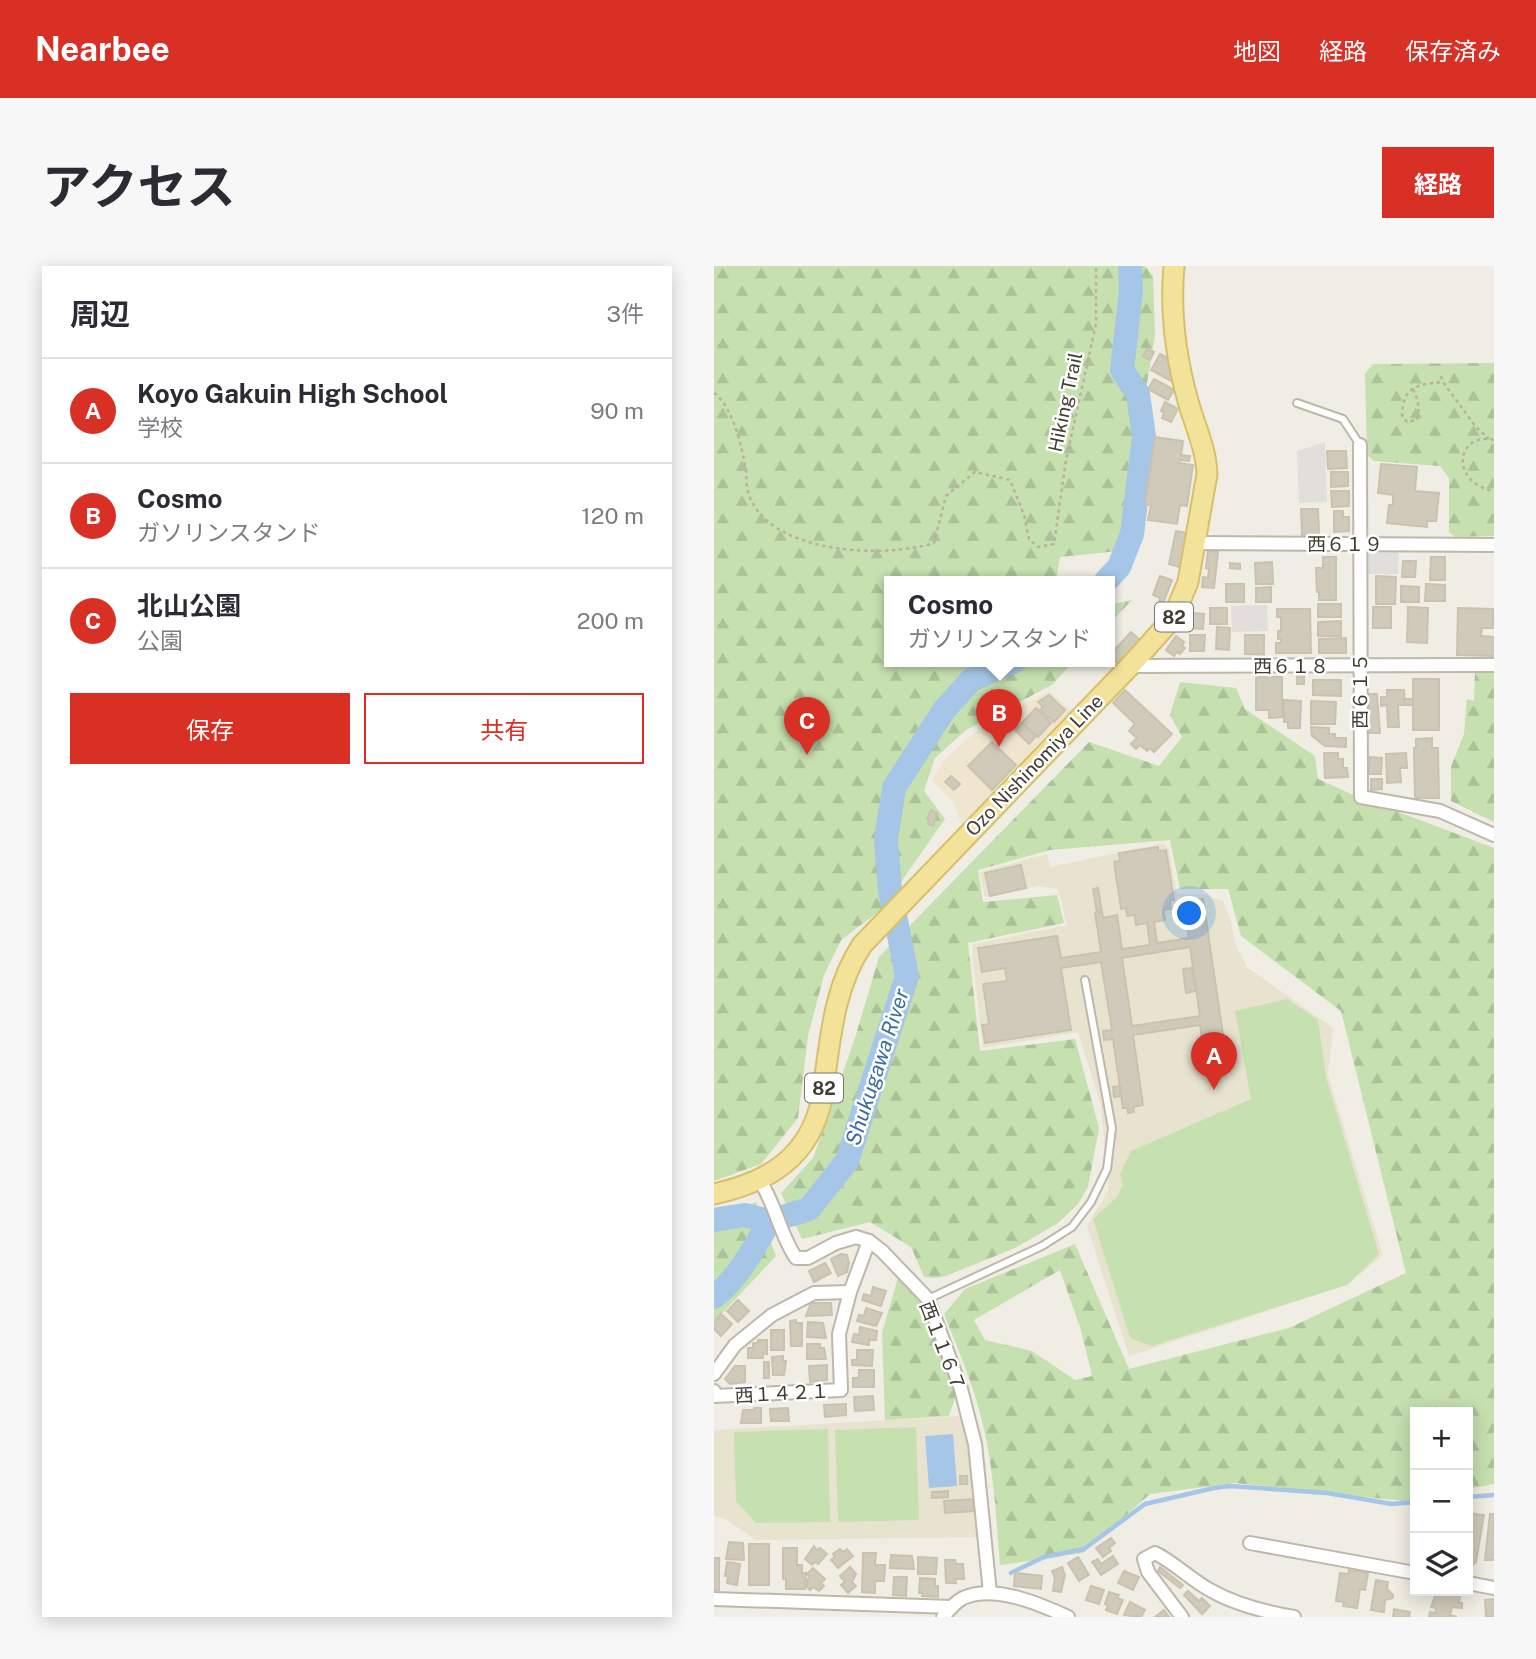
<!DOCTYPE html>
<html lang="ja">
<meta charset="utf-8">
<style>
:root{--surface:#fff;--page:#f7f7f7;--text:#2b2b33;--muted:#7c7c81;--line:#e1e1e2;--accent:#d93025}
body{margin:0;font-family:"Public Sans","Noto Sans JP",sans-serif;background:var(--page);color:var(--text)}
.controls{position:absolute;right:21px;bottom:21px;display:grid;overflow:hidden;border-radius:0px;box-shadow:0 4px 18px #0003}
.controls button{width:63px;height:63px;display:grid;place-items:center;padding:0;border:0;border-bottom:2px solid var(--line);background:var(--surface);color:var(--text);font:35px sans-serif}
.you{position:absolute;left:476px;top:648px;width:24px;height:24px;margin:-18px;border:5px solid #fff;border-radius:50%;background:#1a73e8;box-shadow:0 0 0 10px #1a73e833}
.badge{display:grid;place-items:center;width:46px;height:46px;border-radius:50%;background:var(--accent);color:#fff;font-size:23px;font-weight:700}
.pin{position:absolute;translate:-50% -58px;filter:drop-shadow(0 2px 4px #0008)}
.pin::after{content:'';position:absolute;top:37px;width:24px;height:21px;background:inherit;clip-path:polygon(0 0,100% 0,50% 100%)}
.popup{position:absolute;left:170px;top:310px;width:231px;height:91px;box-sizing:border-box;display:grid;place-content:center;border-radius:0px;background:var(--surface);filter:drop-shadow(0 2px 5px #0005);font-size:23px;white-space:nowrap;color:var(--muted)}
.popup b{font-size:26px;color:var(--text)}
.popup::after{content:'';position:absolute;left:50%;top:100%;margin-left:-14px;border:14px solid transparent;border-top-color:var(--surface)}
.list{margin:0;padding:0;list-style:none}
h2{display:flex;justify-content:space-between;align-items:center;height:91px;margin:0;padding:0 28px;font-size:30px}
h2 small{font-size:23px;font-weight:400;color:var(--muted)}
.list li{display:grid;grid-template-columns:46px 1fr auto;gap:21px;align-items:center;box-sizing:border-box;height:105px;padding:0 28px;border-top:2px solid var(--line)}
.list b{display:block;font-size:26px;white-space:nowrap}
.list p{margin:0;font-size:23px;white-space:nowrap;color:var(--muted)}
.list em{font-size:23px;font-style:normal;color:var(--muted)}
.actions{display:flex;gap:14px;padding:21px 28px}
.actions a{flex:1;padding:16px 0;border:2px solid var(--accent);border-radius:0px;text-align:center;font-size:24px;color:var(--accent)}
.actions .main{background:var(--accent);color:#fff}
.icon{flex:none;width:38px;height:38px;fill:none;stroke:currentColor;stroke-width:2;stroke-linecap:round;stroke-linejoin:round}
.map{position:relative;flex:none;width:780px;height:1351px;overflow:hidden;border-radius:0px}
header{display:flex;align-items:center;gap:42px;box-sizing:border-box;height:98px;padding:0 35px;background:var(--accent);color:#fff}
header strong{font-size:33px}
nav{display:flex;gap:38px;margin-inline-start:auto;font-size:24px}
.intro{display:flex;align-items:center;justify-content:space-between;box-sizing:border-box;height:168px;padding:0 42px}
h1{margin:0;font-size:49px}
.button{padding:18px 32px;border-radius:0px;background:var(--accent);color:#fff;font-size:24px;font-weight:700}
main{display:flex;gap:42px;padding:0 42px}
aside{flex:1;background:var(--surface);border-radius:0px;box-shadow:0 4px 18px #0003}
.map>svg:first-child{display:block}
.commercial{fill:#f0e6d0}
.education{fill:#e8e3cf}
.green{fill:#c6e0b0}
.forest{fill:url(#forest-firs);fill-rule:evenodd}
.parking{fill:#e1dfdc}
.water{fill:#a5c6e7}
.lines{fill:none;stroke-linecap:round;stroke-linejoin:round}
.stream{stroke:#a5c6e7;stroke-width:4.5}
.river{stroke:#a5c6e7;stroke-width:24}
.building{fill:#d0caba;stroke:#cac2ae;stroke-width:2;fill-rule:evenodd}
.lane-casing{stroke:#bdb8aa;stroke-width:10}
.street-casing{stroke:#bdb8aa;stroke-width:16}
.primary-casing{stroke:#d6c06c;stroke-width:23}
.path{stroke:#bab29a;stroke-width:2.5;stroke-dasharray:3.5 3.5;stroke-linecap:butt}
.lane{stroke:#fff;stroke-width:6}
.street{stroke:#fff;stroke-width:12}
.primary{stroke:#f3e299;stroke-width:19}
.labels{text-anchor:middle;dominant-baseline:central;stroke-width:5;stroke-linejoin:round;paint-order:stroke}
.shield{fill:#fff;stroke:#7a7771;stroke-width:2}
.shield-label{font-size:18px;font-weight:bold;fill:#413d34}
.street-label{font-size:19px;fill:#413d34;stroke:#fff}
.water-label{font-size:21px;font-style:italic;fill:#3a6ba1;stroke:#fff}
</style>
<header>
<strong>Nearbee</strong>
<nav><a>地図</a><a>経路</a><a>保存済み</a></nav>
</header>
<div class="intro"><h1>アクセス</h1><a class="button">経路</a></div>
<main>
<aside>
<h2>周辺<small>3件</small></h2>
<ul class="list">
<li><span class="badge">A</span><div><b>Koyo Gakuin High School</b><p>学校</p></div><em>90 m</em></li>
<li><span class="badge">B</span><div><b>Cosmo</b><p>ガソリンスタンド</p></div><em>120 m</em></li>
<li><span class="badge">C</span><div><b>北山公園</b><p>公園</p></div><em>200 m</em></li>
</ul>
<div class="actions"><a class="main">保存</a><a>共有</a></div>
</aside>
<div class="map">
<svg width="780" height="1351" viewBox="0 0 780 1351">
<defs>
<pattern id="forest-firs" width="22" height="20" patternUnits="userSpaceOnUse" patternTransform="scale(1.75)"><rect width="22" height="20" fill="#c6e0b0"/><path d="M5 1l3.5 6h-7zM16 11l3.5 6h-7z" fill="#abc198"/></pattern>
</defs>
<rect width="100%" height="100%" fill="#f0ede4"/>
<path class="commercial" d="M335 425 359 446 248 563 240 537 218 515 229 495 260 467Z"/>
<g class="education">
<path d="M450 577 455 584 463 628H488L509 635 517 655 521 677 533 701 619 762 614 809 669 989 633 1019 415 1090 373 960 395 923 387 840 364 766 269 782 258 689 259 678 353 659 344 623 324 620 271 631 266 606 333 588 336 601Z"/>
<path d="M248 1150 258 1200 266 1271 42 1274 10 1252 0 1250V1164Z"/>
</g>
<g class="green">
<path d="M573 733 604 754 612 811 665 988 633 1019 438 1080 416 1072 379 953 403 931 409 919 406 908 417 885 537 833 521 745Z"/>
<path d="M202 1161 205 1254 124 1256 121 1164Z"/>
<path d="M114 1163 116 1256 42 1257 22 1235 20 1166Z"/>
</g>
<g class="forest">
<path d="M0 0H431L439 10 441 69 405 285 346 291 342 315H175V395H360L338 419 252 464 221 492 210 525 231 553 168 643 127 674 110 709 94 770 84 852 47 898 0 915Z"/>
<path d="M780 97V270L741 271 735 266V212L726 200 660 195 653 189 651 108 659 98Z"/>
<path d="M418 334 395 358V339Z"/>
<path d="M780 405V556L737 535V501L750 468 753 433 760 435 761 406Z"/>
<path d="M466 416 522 422 531 443 601 490 604 513 642 530 780 582V1218L754 1223V1146H701V1233L689 1235 521 1217 436 1228 369 1287 286 1299C282 1252 280 1202 268 1155 259 1118 244 1083 230 1048L251 1023 361 978 415 1103 575 1062 692 1007 627 745 527 670 514 623H466L456 574 336 584 264 604 269 636 343 629 350 657 254 677 266 785 361 773 385 862 374 921 364 938 344 957 301 982 232 1010 221 1012 210 1011 197 981 156 956 88 973 67 927 99 892 141 772 165 691 375 476 445 500 468 471 456 449ZM346 1004 367 1064 378 1110 361 1114 318 1085 271 1074 260 1054Z"/>
<path d="M42 936 62 990 0 1056V949H7Z"/>
<path d="M185 1008 207 1036 242 1129 235 1150 171 1154 168 1067Z"/>
</g>
<g class="parking">
<path d="M611 176 613 236 585 237 583 185Z"/>
<path d="M656 282 685 283 684 308H652V287Z"/>
<path d="M553 339 554 365 518 366 517 340Z"/>
</g>
<path class="water" d="M239 1168 243 1220 215 1222 211 1170Z"/>
<g class="lines">
<g class="stream">
<path d="M754 1231 780 1229"/>
<path d="M297 1307 330 1291 370 1283 431 1238 500 1222 516 1220 613 1227 678 1238 701 1236"/>
</g>
<g class="river">
<path d="M392 315 405 301 418 268 430 171 424 128 408 104 417 25 416 0"/>
<path d="M0 954 30 949 56 955 95 943 133 895 193 710 176 624 172 574 180 522 230 444 257 414 301 395"/>
<path d="M0 1031C25 1012 40 981 56 955"/>
</g>
</g>
<g class="building">
<path d="M433 83 440 86 436 94 429 90Z"/>
<path d="M446 88 456 93 459 116 437 104Z"/>
<path d="M440 113 460 124 454 134 434 123Z"/>
<path d="M451 136 464 143 457 156 448 152 450 147 447 145Z"/>
<path d="M441 171 469 175 467 189 476 190 475 195 466 194 465 197 479 199 473 240 466 239 463 258 434 254 437 239 431 238Z"/>
<path d="M613 185H632L633 202 614 203Z"/>
<path d="M667 198 703 201 701 225 725 227 722 255H713V261L673 257 675 239H679V229L664 227Z"/>
<path d="M617 206H634V220L617 221Z"/>
<path d="M617 225H635V240L618 241Z"/>
<path d="M587 243H604L605 268 588 269Z"/>
<path d="M620 245H629V251H635V265L620 266Z"/>
<path d="M462 265 473 267 466 301 455 298Z"/>
<path d="M494 285 504 286 500 322 488 321 489 311 494 312 495 303 492 302Z"/>
<path d="M609 291H622V334H605V326H603L602 302H609Z"/>
<path d="M717 291H731V314H716Z"/>
<path d="M689 295H702L701 311H688Z"/>
<path d="M558 296 559 318H542L541 297Z"/>
<path d="M516 297 526 298V303L516 302Z"/>
<path d="M446 310 458 314 449 337 445 335 446 332 439 329Z"/>
<path d="M662 310 682 311 681 338H662Z"/>
<rect x="512" y="318" width="18" height="18"/>
<path d="M712 318 731 319V335H711Z"/>
<path d="M687 320 705 321V336H687Z"/>
<path d="M557 321V336H542V322Z"/>
<rect x="604" y="338" width="23" height="13"/>
<rect x="659" y="341" width="18" height="21"/>
<path d="M694 341 714 342 713 377 693 376Z"/>
<rect x="496" y="342" width="17" height="16"/>
<path d="M744 342 779 343V362H768L767 370 780 371V390L743 389Z"/>
<path d="M563 343H596L597 387H562V377H567V373H564V365H567V351H563Z"/>
<path d="M477 347 490 348 489 363 476 362Z"/>
<path d="M627 355V370H604V356Z"/>
<path d="M503 361 516 362 515 384 502 383Z"/>
<path d="M417 366 426 374 404 398 396 389Z"/>
<path d="M476 369H491L490 385H476Z"/>
<path d="M531 369H550V389L531 388Z"/>
<path d="M462 370 470 376 468 379 471 382 466 388 463 386 460 390 452 384Z"/>
<path d="M632 372V387H605V373Z"/>
<rect x="583" y="410" width="7" height="8"/>
<path d="M542 411H568V451L555 452V444H542Z"/>
<rect x="699" y="413" width="26" height="51"/>
<path d="M599 414H627V430L599 429Z"/>
<path d="M411 424 458 468 440 486 436 482 433 485 426 479 422 483 417 478 423 472 415 465 421 458 399 437Z"/>
<path d="M673 424H690L691 439H684L685 461H674L673 439 667 440V431H673Z"/>
<path d="M655 428H663L666 467H655Z"/>
<path d="M335 429 351 444 340 456 326 444 329 441 324 436Z"/>
<path d="M690 433H699V439H691Z"/>
<path d="M570 434 587 435 586 462H574V456H570Z"/>
<path d="M597 435 622 436 621 458H597Z"/>
<path d="M322 442 337 457 324 471 308 457Z"/>
<path d="M308 457 322 470 315 478 301 464Z"/>
<path d="M597 461 615 462V468H621V472H632V481L611 480 598 470Z"/>
<path d="M718 472V482H724L725 532H701L700 482H702V473Z"/>
<path d="M278 476 302 499 278 524 254 500Z"/>
<path d="M610 487H624V493H629V502H633L634 511 611 512Z"/>
<path d="M692 487 693 502H686L687 516 673 517 672 488Z"/>
<path d="M656 491 668 492 667 508H655Z"/>
<path d="M237 510 246 518 240 524 231 516Z"/>
<path d="M657 513H668V523L657 524Z"/>
<path d="M217 544 223 547 219 560 214 558 215 554 213 553Z"/>
<path d="M444 581V585L452 584 460 634H456L457 643 449 644 451 654 440 656 443 677 475 672 469 636 489 633 512 789 491 792 486 759 419 769 429 839 419 841 420 846 414 847 413 842H409L399 773 390 774 389 765 398 764 387 696 347 702 357 764 271 777 268 759 275 758 269 718 293 715 291 702 268 706 264 682 343 670 347 692 387 686 381 647 388 646 389 652 403 649 408 683 436 679 433 657 422 659 421 649 413 650 412 642 407 643 400 596 406 595 405 587ZM476 681 486 750 418 760 408 692Z"/>
<path d="M307 599 312 622 276 630 271 607Z"/>
<path d="M384 622 388 646 383 647 379 623Z"/>
<path d="M478 702 482 725 472 727 469 703Z"/>
<path d="M406 820 407 830 400 831 399 821Z"/>
<path d="M127 988 133 989 135 997 133 1006 124 1010 117 993Z"/>
<path d="M111 997 117 1007 100 1016 95 1005Z"/>
<path d="M159 1021 172 1025 167 1040 148 1034 150 1028 157 1030Z"/>
<path d="M24 1034 35 1045 24 1056 13 1045Z"/>
<path d="M97 1037H117L118 1049 92 1050Z"/>
<path d="M152 1042 168 1047 162 1060 143 1055 145 1049 150 1050Z"/>
<path d="M7 1048 18 1058 7 1070 0 1063V1056Z"/>
<path d="M82 1054V1057H88V1080H77L76 1055Z"/>
<path d="M94 1056 109 1057 112 1072 93 1071Z"/>
<path d="M146 1061 163 1065 162 1074H155V1079L138 1076 140 1068 145 1069Z"/>
<rect x="57" y="1064" width="13" height="20"/>
<path d="M44 1074H53V1088L49 1087V1092H34V1082H39V1077H44Z"/>
<path d="M93 1078H106V1082H110L112 1093H93Z"/>
<path d="M143 1084H159L158 1100 138 1099V1094H143Z"/>
<path d="M69 1090V1095H72L70 1109H59L58 1091Z"/>
<rect x="50" y="1096" width="5" height="16"/>
<path d="M113 1099V1114L96 1116 95 1100Z"/>
<path d="M21 1100H31V1116L16 1118 11 1113Z"/>
<path d="M145 1104H160V1121H139V1112H145Z"/>
<path d="M159 1130 160 1144 141 1145 140 1131Z"/>
<path d="M132 1138V1149L111 1151 110 1139Z"/>
<path d="M40 1142H47V1157H27L29 1144H40Z"/>
<path d="M74 1142 75 1155H57L56 1143Z"/>
<rect x="246" y="1210" width="7" height="8"/>
<path d="M234 1225V1231L218 1232V1226Z"/>
<path d="M260 1233 261 1245 231 1247 230 1235Z"/>
<path d="M754 1247 770 1249 762 1296 754 1303Z"/>
<path d="M776 1248H780V1294H771Z"/>
<path d="M397 1272 401 1277 395 1282 397 1285 389 1291 382 1282Z"/>
<path d="M15 1276 29 1277 30 1294 12 1293Z"/>
<rect x="35" y="1278" width="20" height="41"/>
<path d="M100 1280 103 1284 106 1282 113 1288 104 1298 101 1296 98 1299 91 1293Z"/>
<path d="M69 1282H83V1299H88V1307H92L91 1323H72V1313H69Z"/>
<path d="M126 1283 129 1286 133 1283 139 1290 124 1302 117 1294 121 1291 119 1288Z"/>
<path d="M149 1287H162L161 1299H171L170 1315H161V1327L148 1326Z"/>
<path d="M177 1289 198 1290 200 1303 176 1302Z"/>
<path d="M399 1290 404 1298 387 1309 378 1296 384 1293 387 1298Z"/>
<path d="M204 1291 223 1292 222 1308H204Z"/>
<path d="M364 1291 375 1309 365 1315 354 1297Z"/>
<rect x="0" y="1292" width="5" height="32"/>
<path d="M231 1294H241L242 1298H249L250 1313H241L242 1317H232Z"/>
<path d="M13 1296 26 1298 23 1319 13 1317 14 1310H11Z"/>
<path d="M136 1301 142 1308 138 1316 142 1320 134 1327 127 1319 131 1316 126 1310Z"/>
<path d="M348 1301 351 1309 347 1326 339 1325 341 1312 338 1305Z"/>
<path d="M446 1301 469 1319 466 1322 444 1305Z"/>
<path d="M99 1302 111 1313 107 1317 110 1320 105 1325 99 1321 96 1324 92 1320 94 1317 92 1315 96 1311 93 1308Z"/>
<path d="M635 1304 654 1307 651 1324 646 1323 643 1342 629 1340 630 1336 622 1335 626 1307 634 1308Z"/>
<path d="M410 1305 425 1311 419 1324 404 1317Z"/>
<path d="M301 1307 328 1310 327 1323 300 1320Z"/>
<path d="M180 1311H193L192 1330 179 1329Z"/>
<path d="M206 1312 221 1313V1320H224V1331L208 1330 209 1327H205Z"/>
<path d="M662 1314 674 1316 673 1323 679 1329V1332L671 1334 670 1346 657 1344Z"/>
<path d="M377 1320 390 1324 385 1338 372 1334Z"/>
<path d="M474 1325 485 1335 488 1332 496 1340 488 1348 470 1329Z"/>
<path d="M723 1325 746 1329 745 1337H748V1342L738 1341 736 1349 743 1351H715L716 1346 722 1347V1342L717 1341Z"/>
<path d="M395 1326 405 1329 403 1332 409 1334 403 1348 392 1344 394 1339 391 1338Z"/>
<path d="M780 1333V1351H772L771 1334Z"/>
<path d="M416 1336 431 1344 427 1351 410 1349Z"/>
<path d="M680 1343 696 1346 695 1351H679Z"/>
<path d="M450 1344 455 1351H441Z"/>
</g>
<g class="lines">
<defs>
<g id="lane">
<path d="M583 137 629 153 646 179"/>
<path d="M214 1033 328 980 358 961 377 936 393 903 398 862 371 714"/>
</g>
<g id="street">
<path d="M646 179 647 531 726 545 780 569"/>
<path d="M482 277 780 279"/>
<path d="M416 400 780 399"/>
<path d="M46 915C62 939 66 969 82 992H94L122 977 142 971 155 975 168 985 214 1033 247 1123 261 1178 276 1327"/>
<path d="M0 1108 21 1079 58 1049 100 1027 136 1026"/>
<path d="M0 1125V1130L127 1124 125 1068 136 1026 155 975"/>
<path d="M536 1277 701 1307"/>
<path d="M754 1317 780 1322"/>
<path d="M0 1333 238 1341"/>
<path d="M229 1351C234 1345 241 1336 249 1332 280 1318 326 1338 354 1351"/>
<path d="M468 1351 434 1306 430 1293 441 1287C461 1297 476 1313 496 1324 522 1339 551 1346 580 1351"/>
</g>
<path id="primary" d="M0 928C55 916 96 891 108 832 116 779 118 724 148 679L416 400 459 352 474 316 493 208C492 182 481 160 474 135 462 92 456 44 460 0"/>
</defs>
<use href="#lane" class="lane-casing"/>
<use href="#street" class="street-casing"/>
<use href="#primary" class="primary-casing"/>
<g class="path">
<path d="M727 110 729 116 762 161 775 173"/>
<path d="M699 123C704 134 706 142 703 154L693 156 688 149C689 120 704 118 729 116"/>
<path d="M0 127C20 142 28 182 32 205 33 212 32 220 34 226 52 288 169 293 220 277L232 230 261 206 296 214 310 249 315 273 324 281 340 278 352 194 382 58V0"/>
<path d="M780 174C743 165 734 216 780 225"/>
</g>
<use href="#lane" class="lane"/>
<use href="#street" class="street"/>
<use href="#primary" class="primary"/>
</g>
<g class="labels">
<g class="shield">
<rect x="441" y="336.5" width="38" height="29" rx="5"/>
<rect x="91" y="807.5" width="38" height="29" rx="5"/>
</g>
<g class="shield-label">
<text x="460" y="351">82</text>
<text x="110" y="822">82</text>
</g>
<g class="street-label">
<text transform="translate(351 136) rotate(-78)">Hiking Trail</text>
<text x="631" y="278">西６１９</text>
<text x="577" y="400">西６１８</text>
<text transform="translate(646 425) rotate(-90)">西６１５</text>
<text transform="translate(320 499) rotate(-46)">Ozo Nishinomiya Line</text>
<text transform="translate(229 1080) rotate(69)">西１１６７</text>
<text transform="translate(68 1127) rotate(-3)">西１４２１</text>
</g>
<g class="water-label">
<text transform="translate(163 801) rotate(-72)">Shukugawa River</text>
</g>
</g>
</svg>
<div class="controls">
<button>+</button>
<button>−</button>
<button><svg class="icon" aria-label="layers" viewBox="0 0 24 24"><path d="M12 4l9 5-9 5-9-5zM3 14l9 5 9-5"/></svg></button>
</div>
<div class="you"></div>
<div class="pin badge" style="left:500px;top:824px">A</div>
<div class="pin badge" style="left:285px;top:481px">B</div>
<div class="popup"><b>Cosmo</b>ガソリンスタンド</div>
<div class="pin badge" style="left:93px;top:489px">C</div>
</div>
</main>
